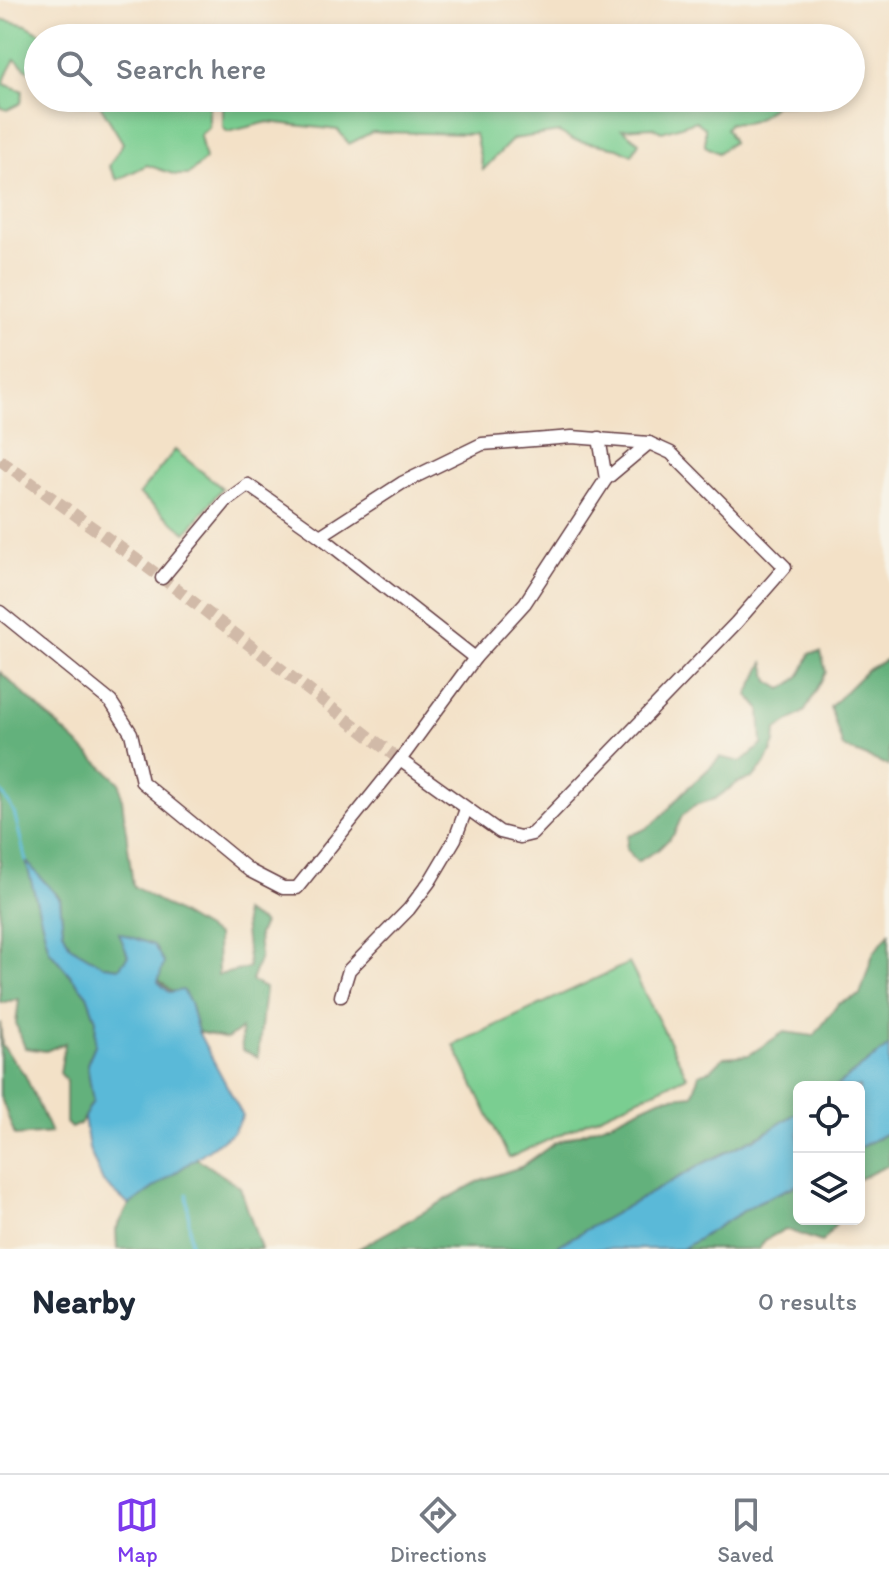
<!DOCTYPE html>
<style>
:root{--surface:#fff;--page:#f6f6f7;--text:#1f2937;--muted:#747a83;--line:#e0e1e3;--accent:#7c3aed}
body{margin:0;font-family:Itim,sans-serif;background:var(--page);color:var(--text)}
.controls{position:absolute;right:24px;bottom:24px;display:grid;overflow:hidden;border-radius:12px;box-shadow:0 4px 12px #0003}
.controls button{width:72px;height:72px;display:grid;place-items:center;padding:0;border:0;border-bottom:2px solid var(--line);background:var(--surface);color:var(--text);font:40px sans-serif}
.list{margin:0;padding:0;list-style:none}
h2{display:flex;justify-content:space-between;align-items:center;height:104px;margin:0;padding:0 32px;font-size:34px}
h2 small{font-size:26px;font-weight:400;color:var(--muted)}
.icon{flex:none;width:44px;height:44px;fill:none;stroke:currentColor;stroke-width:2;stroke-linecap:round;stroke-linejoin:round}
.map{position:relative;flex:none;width:889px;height:1249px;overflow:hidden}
.search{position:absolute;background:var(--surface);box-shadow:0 4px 12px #0003;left:24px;right:24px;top:24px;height:88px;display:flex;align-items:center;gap:20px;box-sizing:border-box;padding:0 28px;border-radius:44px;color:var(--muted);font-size:30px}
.sheet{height:224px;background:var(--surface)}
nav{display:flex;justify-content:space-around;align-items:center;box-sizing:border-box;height:112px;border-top:2px solid var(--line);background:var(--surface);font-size:22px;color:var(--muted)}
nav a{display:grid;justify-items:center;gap:4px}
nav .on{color:var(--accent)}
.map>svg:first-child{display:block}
.green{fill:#7ace91;stroke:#62765e;stroke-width:2}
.forest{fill:#63b17b;stroke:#566853;stroke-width:2}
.water{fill:#5ab9d8;stroke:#526c82;stroke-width:2}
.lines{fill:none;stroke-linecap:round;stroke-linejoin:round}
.stream{stroke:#5ab9d8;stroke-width:3}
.street-tunnel{stroke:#d1baa8;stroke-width:12;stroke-dasharray:12 6;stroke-linecap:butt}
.street-casing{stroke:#633c42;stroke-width:15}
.street{stroke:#fff;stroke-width:12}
</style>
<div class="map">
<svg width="889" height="1249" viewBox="0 0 889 1249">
<rect width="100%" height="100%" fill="#f7f3e8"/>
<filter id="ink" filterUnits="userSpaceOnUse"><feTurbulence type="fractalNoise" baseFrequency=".0125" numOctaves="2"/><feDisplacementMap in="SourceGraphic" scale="16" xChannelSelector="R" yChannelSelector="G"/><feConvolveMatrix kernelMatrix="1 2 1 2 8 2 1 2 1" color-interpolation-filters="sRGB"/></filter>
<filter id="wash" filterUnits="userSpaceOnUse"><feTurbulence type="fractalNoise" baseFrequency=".006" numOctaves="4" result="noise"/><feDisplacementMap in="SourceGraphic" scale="32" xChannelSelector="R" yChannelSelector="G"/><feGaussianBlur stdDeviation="1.8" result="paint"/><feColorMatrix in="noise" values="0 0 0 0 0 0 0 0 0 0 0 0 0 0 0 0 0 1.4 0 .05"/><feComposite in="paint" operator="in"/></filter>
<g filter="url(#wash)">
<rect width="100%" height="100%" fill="#f3e1c7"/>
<g class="green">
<path d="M0 19 26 25 49 38H38V94L36 77 15 59C11 67 5 74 4 84L23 91 21 103 7 110 0 107Z"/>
<path d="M47 98H215L209 106V127L200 135 205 160 188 175H176L147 165 117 180 109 166 123 143 97 100 85 105Z"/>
<path d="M228 98H278L295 104 330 98H364L386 111 437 98 489 105 504 98H562L573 106 575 98H812L803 104 774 105C760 119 750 125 730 123L726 128 733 142 718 153 705 146V128L696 121 662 132 652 127 622 129 639 142 632 155 618 148 573 140 559 132 513 139 483 170 475 134 372 132 349 144 338 130 268 122 228 132 223 128V105Z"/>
<path d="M175 450 222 488 186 533 139 494Z"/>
<path d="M629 963 687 1076 509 1158 454 1045Z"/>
</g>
<g class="forest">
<path d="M821 652 826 672 805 711 776 730 775 743 767 761 753 778 737 783 715 799 695 805 682 816 674 834 659 849 637 862 626 848 628 835C656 830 668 807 688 788 699 777 710 769 720 757L741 762 762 745 760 709 748 695 764 662 769 681 782 689C800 680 804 671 810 653Z"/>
<path d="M889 658V766L843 747 830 707 867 670Z"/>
<path d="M0 672 120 783 133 886 217 936 218 975 249 968 243 912 263 923 258 935 260 957 251 981 265 988 258 1057 242 1050 241 1029 227 1039 198 1032 190 1003C159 987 141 960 120 933L128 956 119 968 104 966 70 946 63 931 60 898 27 863 49 950 87 995 96 1020 95 1045 87 1064 93 1101 80 1124 71 1128 66 1123V1080L60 1073 65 1043 46 1051 25 1048 16 1024 19 999 0 1003Z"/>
<path d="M889 933V1046L835 1087H799V1111L764 1134 706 1162 552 1249H358L481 1180 521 1167 555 1143 611 1122 662 1098 693 1095 699 1074 711 1070 724 1057 749 1055 784 1032 814 1036 838 1004 860 995 873 954Z"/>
<path d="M0 1022 2 1045 25 1075 51 1133 15 1136 0 1095Z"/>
<path d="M889 1132V1165L859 1179V1148Z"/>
<path d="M196 1158 240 1187 261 1249H117L116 1230 129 1205Z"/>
<path d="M799 1184V1219H834L836 1224 822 1242 785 1229 765 1240 759 1249H682L758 1202Z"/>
</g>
<g class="water">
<path d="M26 861 60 899 63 931 70 946 104 966 119 968 128 956 119 933 154 945 164 963 158 982 169 992 183 990 190 1003 198 1032 243 1116 232 1133 129 1205 103 1182 89 1149 84 1117 93 1101 87 1064 95 1045 96 1020 87 995 49 950Z"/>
<path d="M889 1046V1132L859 1148V1087H835Z"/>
<path d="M799 1111V1184L758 1202 682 1249H552L706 1162 764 1134Z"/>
</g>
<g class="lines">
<g class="stream">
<path d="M0 790 14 812 26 861"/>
<path d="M187 1194 191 1249"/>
</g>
</g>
</g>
<g filter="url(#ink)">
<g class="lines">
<path class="street-tunnel" d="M0 460 162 578 400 760"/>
<defs>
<g id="street">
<path d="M599 438 606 479"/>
<path d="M649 443 671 453 785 567 736 623 532 834 520 837 500 832 400 760 475 658 525 603 606 479Z"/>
<path d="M320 536 402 483 482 444 572 437 649 443"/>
<path d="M162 578 226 501 248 485 320 536 475 658"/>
<path d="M0 612 111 702 131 733 142 782 250 871 283 888H297L400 760"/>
<path d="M341 996 349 970 409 909 430 881 455 839 466 809"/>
</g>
</defs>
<use href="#street" class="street-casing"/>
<use href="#street" class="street"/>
</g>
</g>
</svg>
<div class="controls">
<button><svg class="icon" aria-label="locate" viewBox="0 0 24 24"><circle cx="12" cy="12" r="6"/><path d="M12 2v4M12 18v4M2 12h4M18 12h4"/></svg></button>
<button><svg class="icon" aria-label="layers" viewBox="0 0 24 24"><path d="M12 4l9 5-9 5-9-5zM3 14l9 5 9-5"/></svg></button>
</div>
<div class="search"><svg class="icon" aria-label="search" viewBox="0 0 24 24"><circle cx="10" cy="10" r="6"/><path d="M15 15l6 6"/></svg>Search here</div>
</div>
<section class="sheet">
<h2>Nearby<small>0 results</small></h2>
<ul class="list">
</ul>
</section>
<nav>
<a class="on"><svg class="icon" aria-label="map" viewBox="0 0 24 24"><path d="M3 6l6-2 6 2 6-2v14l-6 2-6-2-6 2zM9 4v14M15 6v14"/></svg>Map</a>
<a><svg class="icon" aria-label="directions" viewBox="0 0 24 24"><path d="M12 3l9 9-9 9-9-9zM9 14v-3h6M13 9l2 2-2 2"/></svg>Directions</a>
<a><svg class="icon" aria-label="saved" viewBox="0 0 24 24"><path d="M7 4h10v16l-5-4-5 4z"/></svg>Saved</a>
</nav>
